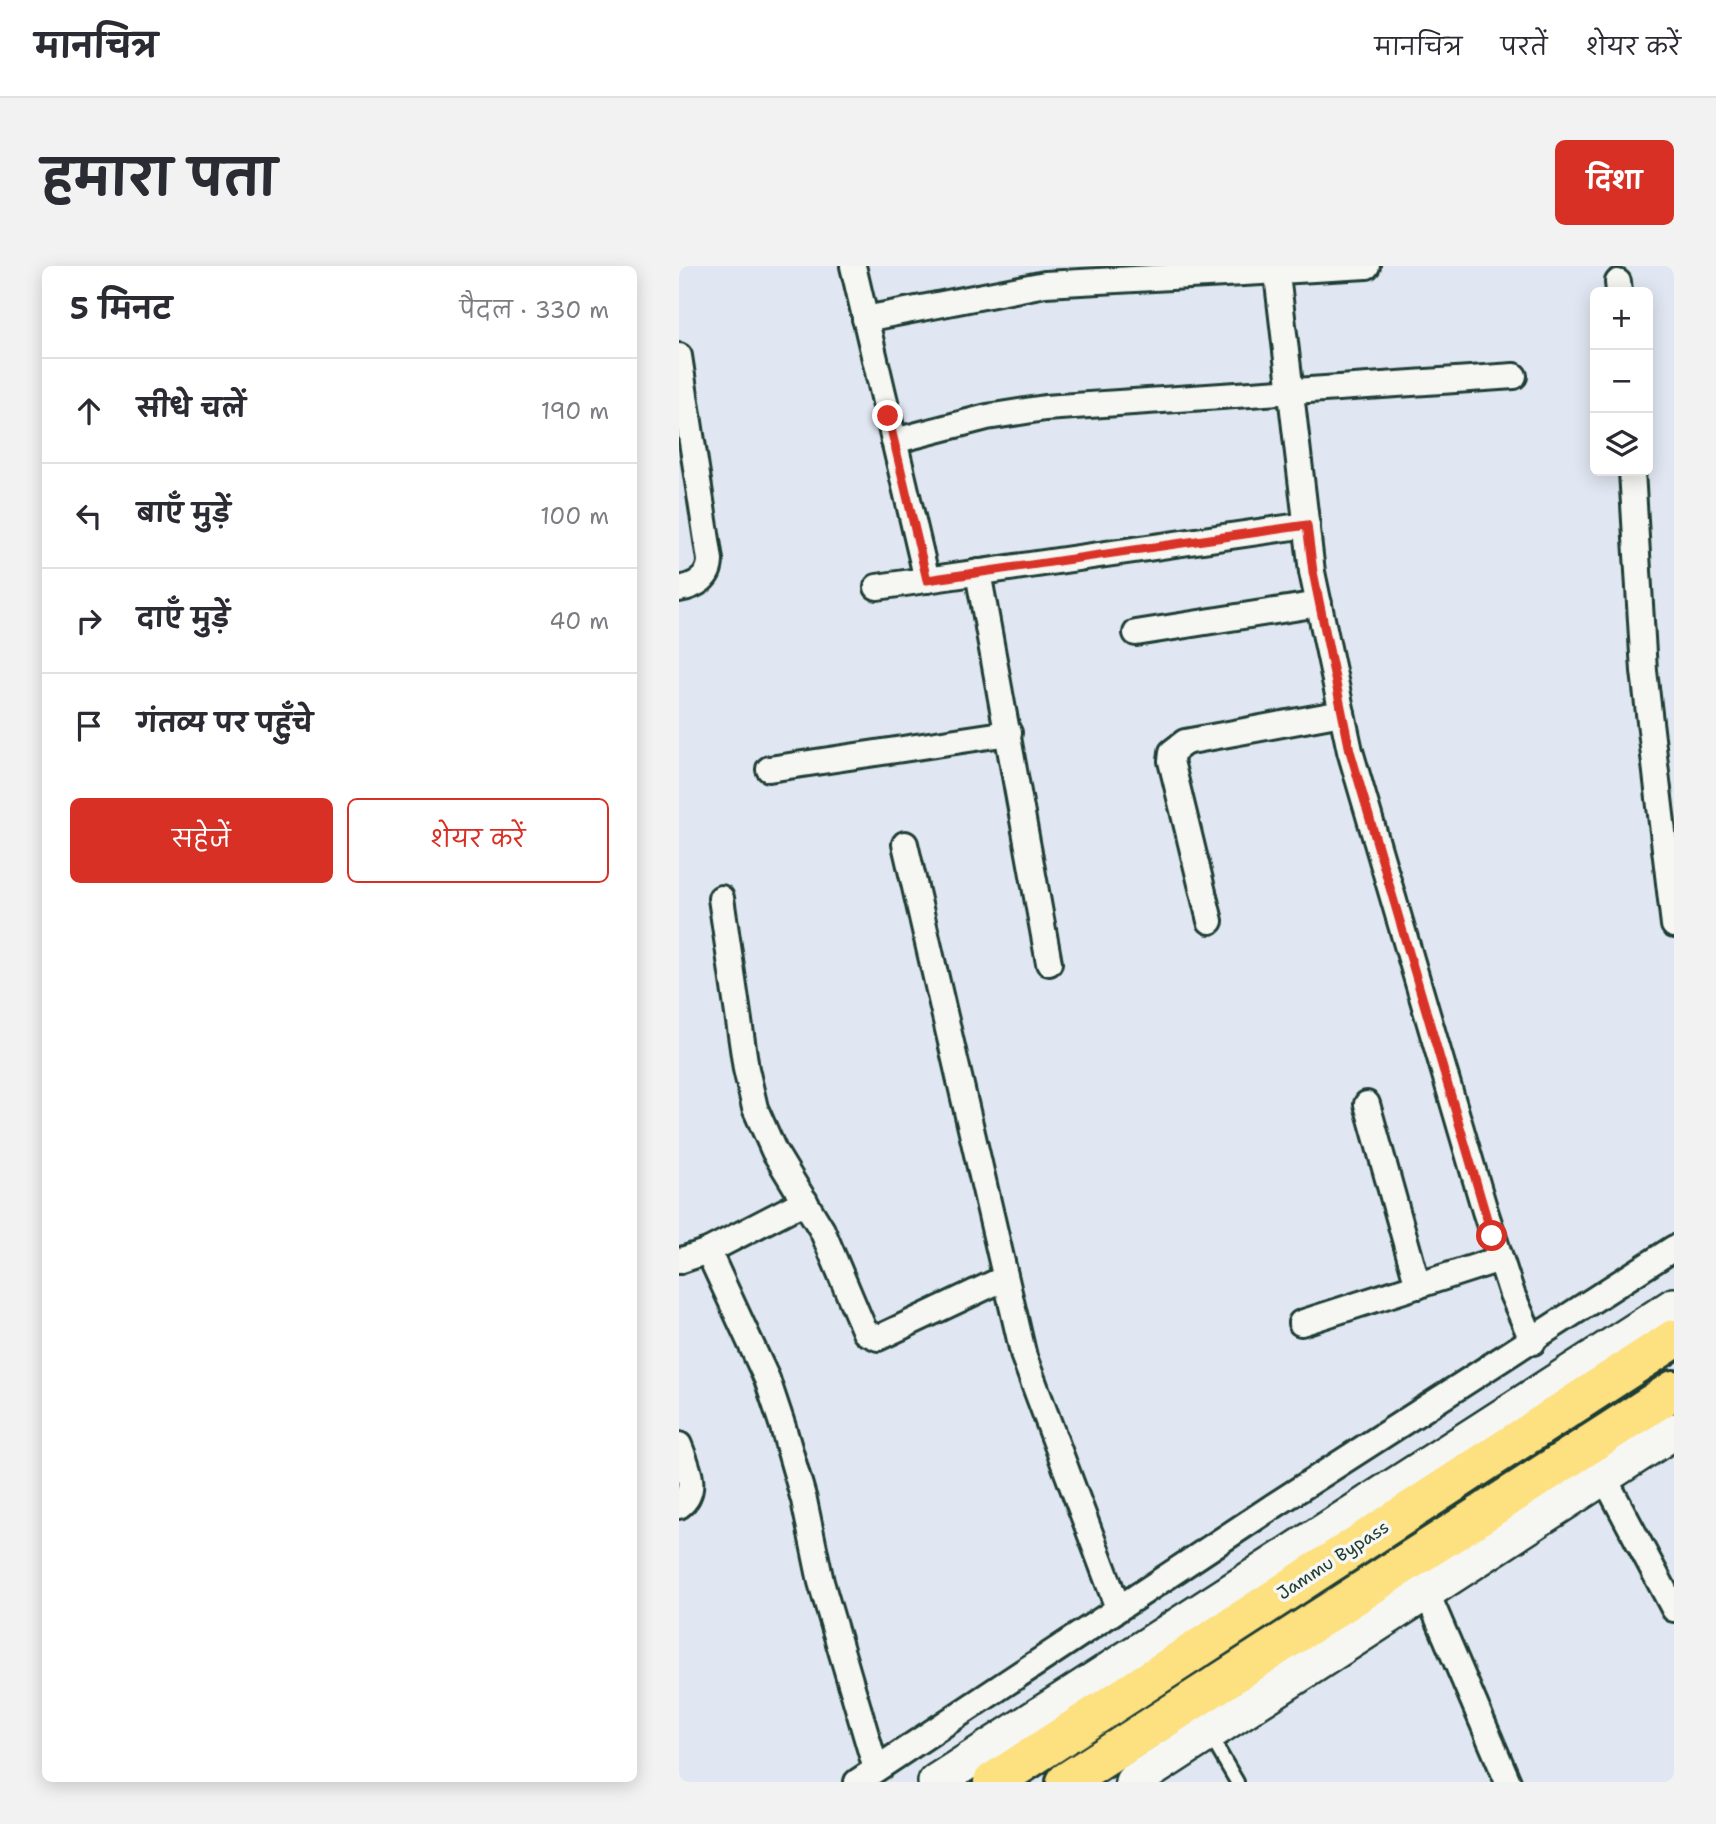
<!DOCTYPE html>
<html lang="hi">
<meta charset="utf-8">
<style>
:root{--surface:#fff;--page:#f2f2f3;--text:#2b2b33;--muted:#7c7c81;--line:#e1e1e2;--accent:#d93025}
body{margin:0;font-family:"Shantell Sans","Playpen Sans Deva",sans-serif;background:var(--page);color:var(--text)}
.controls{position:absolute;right:21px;top:21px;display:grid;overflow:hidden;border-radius:10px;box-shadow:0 4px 18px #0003}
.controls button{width:63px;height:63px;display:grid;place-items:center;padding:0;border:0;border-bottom:2px solid var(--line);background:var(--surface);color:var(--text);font:35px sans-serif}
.stop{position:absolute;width:21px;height:21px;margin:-16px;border:5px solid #d93025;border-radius:50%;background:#fff}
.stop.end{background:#d93025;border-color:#fff;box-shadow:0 2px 7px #0008}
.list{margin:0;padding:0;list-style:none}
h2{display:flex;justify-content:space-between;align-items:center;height:91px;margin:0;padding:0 28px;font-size:30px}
h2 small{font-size:23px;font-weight:400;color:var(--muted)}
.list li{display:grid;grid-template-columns:46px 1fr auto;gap:21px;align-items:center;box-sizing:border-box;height:105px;padding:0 28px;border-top:2px solid var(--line)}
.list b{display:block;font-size:26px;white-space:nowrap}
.list em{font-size:23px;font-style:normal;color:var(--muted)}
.actions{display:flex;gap:14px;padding:21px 28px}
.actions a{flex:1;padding:16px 0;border:2px solid var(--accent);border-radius:10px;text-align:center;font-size:24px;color:var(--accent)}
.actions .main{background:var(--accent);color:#fff}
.icon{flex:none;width:38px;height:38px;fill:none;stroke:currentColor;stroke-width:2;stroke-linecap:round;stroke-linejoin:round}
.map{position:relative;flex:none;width:995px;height:1516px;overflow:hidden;border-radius:10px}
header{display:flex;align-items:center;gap:42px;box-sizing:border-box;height:98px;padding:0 35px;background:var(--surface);border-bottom:2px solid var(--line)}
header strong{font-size:33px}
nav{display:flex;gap:38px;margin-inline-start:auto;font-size:24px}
.intro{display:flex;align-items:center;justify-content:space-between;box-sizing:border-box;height:168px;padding:0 42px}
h1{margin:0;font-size:49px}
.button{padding:18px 32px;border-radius:10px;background:var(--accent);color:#fff;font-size:24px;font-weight:700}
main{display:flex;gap:42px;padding:0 42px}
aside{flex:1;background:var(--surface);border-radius:10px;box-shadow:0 4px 18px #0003}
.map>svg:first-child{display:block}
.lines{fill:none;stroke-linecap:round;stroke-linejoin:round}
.lane-casing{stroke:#1f3d34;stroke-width:18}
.street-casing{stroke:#1f3d34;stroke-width:30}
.secondary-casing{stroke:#1f3d34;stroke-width:40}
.highway-casing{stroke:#1f3d34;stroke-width:44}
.lane{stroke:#f6f6f2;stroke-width:12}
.street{stroke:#f6f6f2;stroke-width:24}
.secondary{stroke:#f6f6f2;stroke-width:35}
.highway{stroke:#fde080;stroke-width:38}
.route{stroke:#d93025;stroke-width:9}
.labels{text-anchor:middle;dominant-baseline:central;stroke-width:7;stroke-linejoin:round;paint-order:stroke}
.street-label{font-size:18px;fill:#1f3d34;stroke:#f6f6f2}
</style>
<header>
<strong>मानचित्र</strong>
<nav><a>मानचित्र</a><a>परतें</a><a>शेयर करें</a></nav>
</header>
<div class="intro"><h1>हमारा पता</h1><a class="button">दिशा</a></div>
<main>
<aside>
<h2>5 मिनट<small>पैदल · 330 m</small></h2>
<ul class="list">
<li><svg class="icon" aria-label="ahead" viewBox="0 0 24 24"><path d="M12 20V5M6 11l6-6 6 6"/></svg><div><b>सीधे चलें</b></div><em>190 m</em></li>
<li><svg class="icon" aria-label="left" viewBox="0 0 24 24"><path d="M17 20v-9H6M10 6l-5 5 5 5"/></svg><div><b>बाएँ मुड़ें</b></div><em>100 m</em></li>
<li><svg class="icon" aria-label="right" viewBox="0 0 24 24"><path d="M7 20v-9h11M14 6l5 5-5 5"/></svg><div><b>दाएँ मुड़ें</b></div><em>40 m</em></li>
<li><svg class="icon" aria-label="arrive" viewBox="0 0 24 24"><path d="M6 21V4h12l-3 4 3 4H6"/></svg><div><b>गंतव्य पर पहुँचे</b></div></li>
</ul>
<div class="actions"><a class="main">सहेजें</a><a>शेयर करें</a></div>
</aside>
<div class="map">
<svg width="995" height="1516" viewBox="0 0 995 1516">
<rect width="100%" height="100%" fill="#e1e7f2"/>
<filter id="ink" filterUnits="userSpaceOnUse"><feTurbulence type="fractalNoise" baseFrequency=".0143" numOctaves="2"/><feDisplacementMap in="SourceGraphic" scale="14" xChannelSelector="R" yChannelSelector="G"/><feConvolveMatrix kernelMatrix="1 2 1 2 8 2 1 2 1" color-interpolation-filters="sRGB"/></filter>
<g filter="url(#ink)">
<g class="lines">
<defs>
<path id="lane" d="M530 1468 558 1516"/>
<g id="street">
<path d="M174 0 248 314"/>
<path d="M597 0 633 306 671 485 806 945 833 1028 854 1076"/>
<path d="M939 16 940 26"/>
<path d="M186 53 366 18 688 0"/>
<path d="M0 90 31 294C31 312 17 320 0 323"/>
<path d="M215 175 308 151 366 142 835 110"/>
<path d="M953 205 965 405 995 659"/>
<path d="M299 306 370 697"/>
<path d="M198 321 628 259"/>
<path d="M457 367 640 338"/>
<path d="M90 503 330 467"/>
<path d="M226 578 345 1091 439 1342"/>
<path d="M42 632 67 803 76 842 95 885 143 964 186 1066 199 1072 326 1012"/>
<path d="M531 655 492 495 493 486 506 476 663 447"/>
<path d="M688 838 739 1020"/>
<path d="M29 985 88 1113 104 1161 125 1234 142 1316 197 1503"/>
<path d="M0 995 29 985 126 935"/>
<path d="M622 1057 821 993"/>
<path d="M0 1179C8 1200 21 1224 0 1240"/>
<path d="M925 1211 995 1343"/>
<path d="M748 1327 829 1516"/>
<path d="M178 1516 596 1239 995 982"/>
</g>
<g id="secondary">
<path d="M257 1516 995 1040"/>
<path d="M454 1516 995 1165"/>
</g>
<g id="highway">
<path d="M314 1516 995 1073"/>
<path d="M387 1516 995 1124"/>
</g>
</defs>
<use href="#lane" class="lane-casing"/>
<use href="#street" class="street-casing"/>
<use href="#secondary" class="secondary-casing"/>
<use href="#highway" class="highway-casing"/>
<use href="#lane" class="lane"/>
<use href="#street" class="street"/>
<use href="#secondary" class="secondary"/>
<use href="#highway" class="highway"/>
</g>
</g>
<g class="lines" filter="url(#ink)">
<path class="route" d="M209 150 248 314 628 259 634 306 671 485 813 970"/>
</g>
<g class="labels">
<g class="street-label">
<text transform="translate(654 1294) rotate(-33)">Jammu Bypass</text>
</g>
</g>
</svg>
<div class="controls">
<button>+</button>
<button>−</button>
<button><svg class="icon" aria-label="layers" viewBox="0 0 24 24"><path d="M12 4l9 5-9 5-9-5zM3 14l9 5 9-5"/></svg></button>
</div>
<div class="stop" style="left:813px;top:970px"></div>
<div class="stop end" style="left:209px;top:150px"></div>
</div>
</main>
